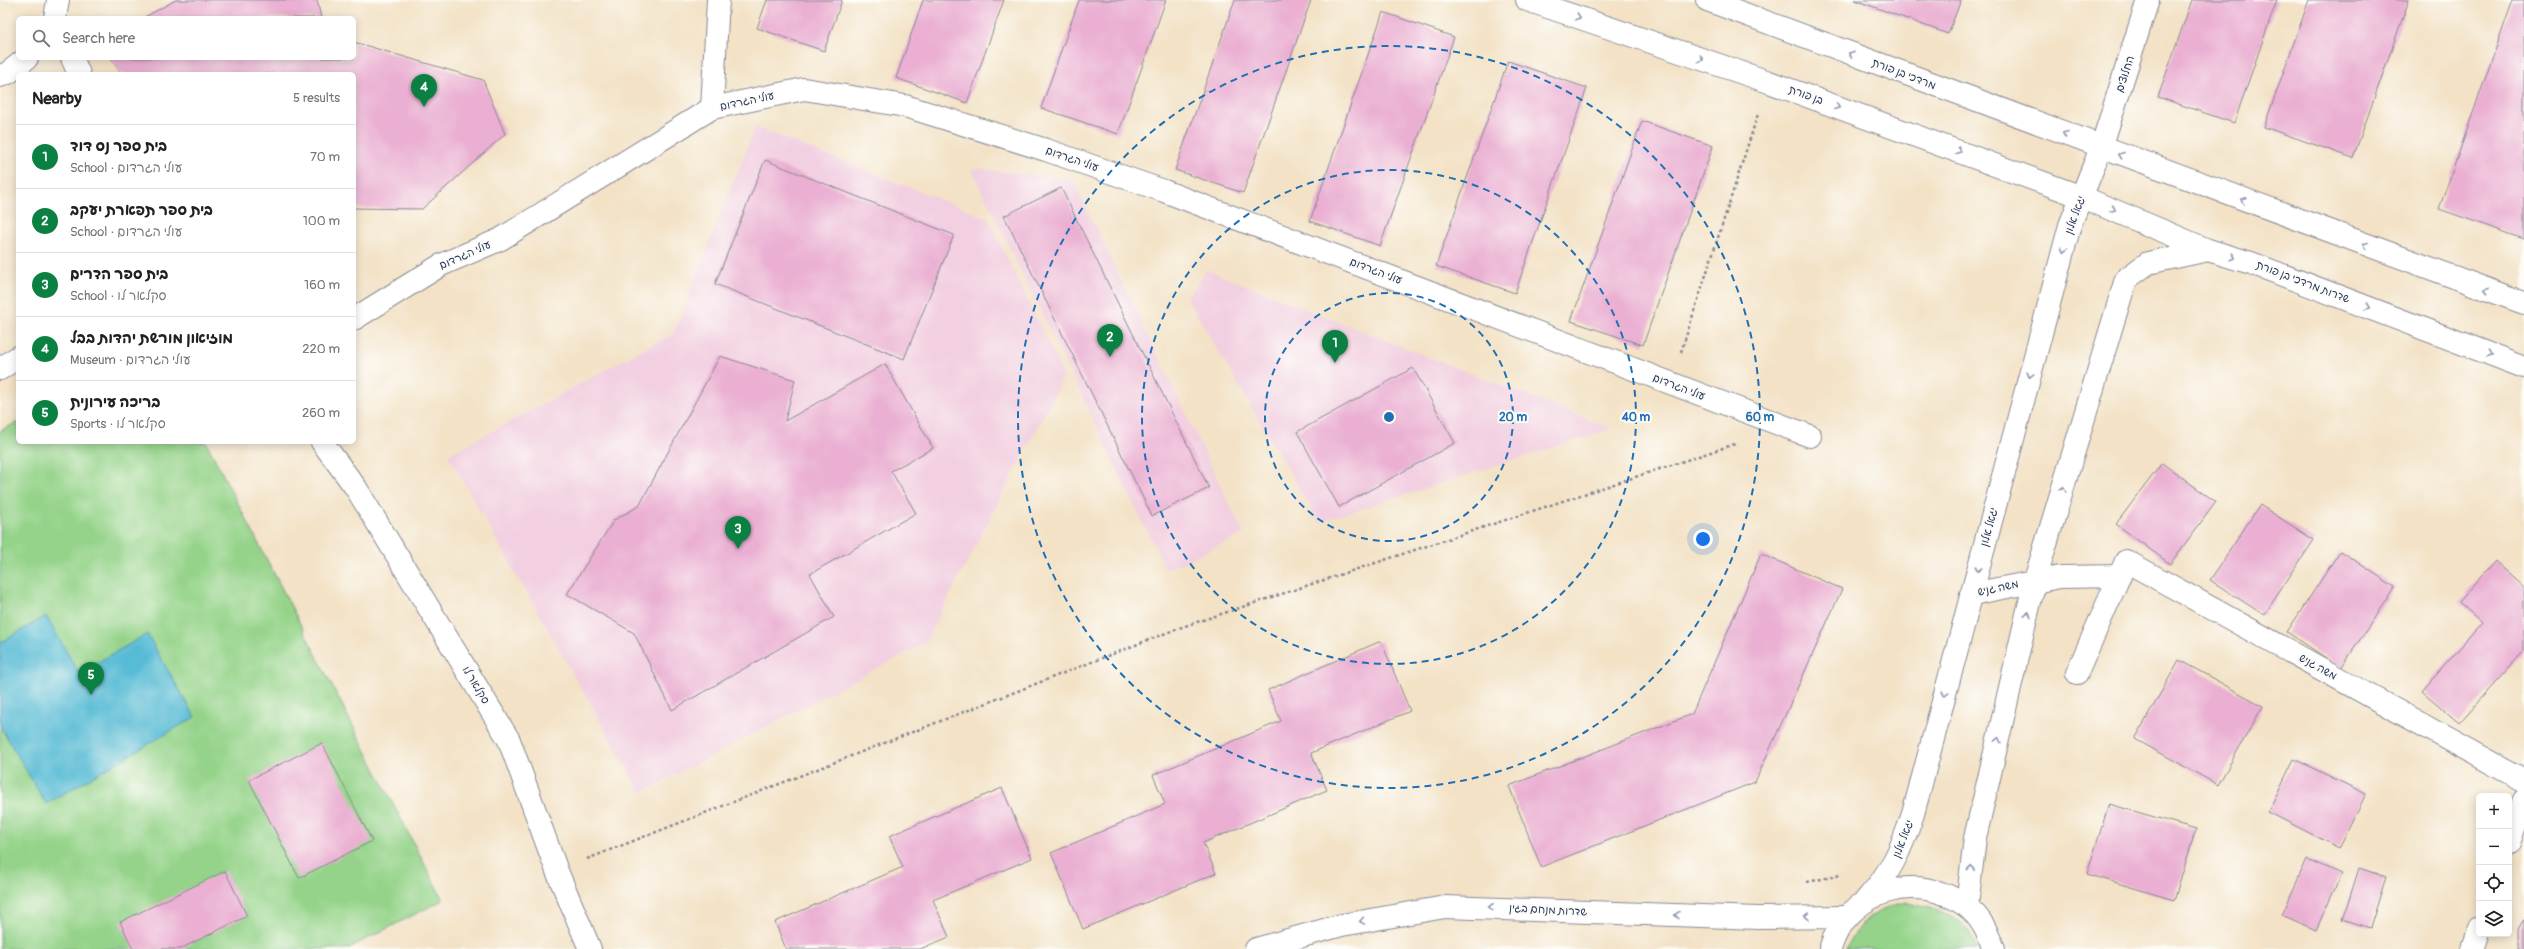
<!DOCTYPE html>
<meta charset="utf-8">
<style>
:root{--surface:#fff;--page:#f2f2f2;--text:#202124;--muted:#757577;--line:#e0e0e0;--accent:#0b8043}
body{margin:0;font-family:Pangolin,"Playpen Sans Hebrew",sans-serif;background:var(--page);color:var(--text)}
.controls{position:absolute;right:12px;bottom:12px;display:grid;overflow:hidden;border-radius:6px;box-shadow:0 2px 10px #0003}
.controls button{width:36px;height:36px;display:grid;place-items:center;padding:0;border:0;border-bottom:1px solid var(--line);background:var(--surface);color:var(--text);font:20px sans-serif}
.you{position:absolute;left:1703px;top:539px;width:14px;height:14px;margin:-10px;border:3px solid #fff;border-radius:50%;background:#1a73e8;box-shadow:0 0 0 6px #1a73e833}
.badge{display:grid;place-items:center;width:26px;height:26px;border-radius:50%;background:var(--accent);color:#fff;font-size:13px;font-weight:700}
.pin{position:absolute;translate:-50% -33px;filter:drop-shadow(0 1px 2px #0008)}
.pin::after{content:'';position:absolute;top:21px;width:14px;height:12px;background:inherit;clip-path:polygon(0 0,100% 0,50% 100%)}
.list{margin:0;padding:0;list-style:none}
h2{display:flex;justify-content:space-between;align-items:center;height:52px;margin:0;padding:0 16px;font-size:17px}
h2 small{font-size:13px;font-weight:400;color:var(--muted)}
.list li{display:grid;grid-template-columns:26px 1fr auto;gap:12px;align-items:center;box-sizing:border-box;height:64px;padding:0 16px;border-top:1px solid var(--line)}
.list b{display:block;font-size:15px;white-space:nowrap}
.list p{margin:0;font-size:13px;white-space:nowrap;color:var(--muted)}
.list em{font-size:13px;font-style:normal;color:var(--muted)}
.icon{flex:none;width:22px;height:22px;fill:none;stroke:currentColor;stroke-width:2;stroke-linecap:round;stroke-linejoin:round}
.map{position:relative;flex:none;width:2524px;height:949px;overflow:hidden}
.search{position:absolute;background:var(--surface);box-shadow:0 2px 10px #0003;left:16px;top:16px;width:340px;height:44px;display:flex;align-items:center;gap:10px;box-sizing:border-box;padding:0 14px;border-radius:6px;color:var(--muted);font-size:15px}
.panel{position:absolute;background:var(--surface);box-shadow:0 2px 10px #0003;left:16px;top:72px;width:340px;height:372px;border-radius:6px}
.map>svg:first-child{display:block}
.built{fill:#f2cfe1}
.green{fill:#94d389;stroke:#588174}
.water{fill:#56bbd5;stroke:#38759a}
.building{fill:#eaafd2}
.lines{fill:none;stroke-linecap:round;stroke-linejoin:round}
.street-casing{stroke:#878892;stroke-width:24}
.secondary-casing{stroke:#878892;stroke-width:24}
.path{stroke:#878892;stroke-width:2.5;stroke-dasharray:3 3;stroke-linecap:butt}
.street{stroke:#fff;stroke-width:22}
.secondary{stroke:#fff;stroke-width:22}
.oneway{stroke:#8d97ae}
.ring{fill:none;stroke:#1f6fb2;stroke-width:2;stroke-dasharray:7 5}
.labels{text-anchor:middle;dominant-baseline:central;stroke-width:4;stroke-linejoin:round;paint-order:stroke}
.street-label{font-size:11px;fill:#1b2f5e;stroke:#fdfcf7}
.centre{fill:#1f6fb2;stroke:#fdfcf7;stroke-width:2}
.ring-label{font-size:12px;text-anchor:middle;font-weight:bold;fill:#1f6fb2;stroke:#fdfcf7;stroke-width:4;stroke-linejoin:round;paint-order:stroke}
</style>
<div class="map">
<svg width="2524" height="949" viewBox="0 0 2524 949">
<rect width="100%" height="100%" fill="#fdfcf7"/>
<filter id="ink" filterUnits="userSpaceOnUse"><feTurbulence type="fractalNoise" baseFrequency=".025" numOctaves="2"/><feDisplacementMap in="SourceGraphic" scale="8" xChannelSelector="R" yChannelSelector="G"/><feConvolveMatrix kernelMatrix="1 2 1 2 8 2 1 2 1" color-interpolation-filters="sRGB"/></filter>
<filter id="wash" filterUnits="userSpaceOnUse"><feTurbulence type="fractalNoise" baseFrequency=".012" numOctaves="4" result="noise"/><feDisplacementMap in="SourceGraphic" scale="16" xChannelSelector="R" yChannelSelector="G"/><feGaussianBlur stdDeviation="0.9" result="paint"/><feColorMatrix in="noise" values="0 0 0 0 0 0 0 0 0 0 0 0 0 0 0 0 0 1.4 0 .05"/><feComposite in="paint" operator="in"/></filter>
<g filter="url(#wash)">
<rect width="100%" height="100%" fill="#f3e2c6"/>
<g class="built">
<path d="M755 127 988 218 1064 376 925 643 641 793 448 455 674 333Z"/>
<path d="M971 168 1072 179 1244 534 1166 570Z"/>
<path d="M1207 270 1612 429 1319 522 1187 298Z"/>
</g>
<g class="green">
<path d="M18 422V442H206L443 900 347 949H0V431Z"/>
<path d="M1907 903C1938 906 1966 917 1977 949H1846C1861 920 1875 909 1907 903Z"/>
</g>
<path class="water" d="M46 616 79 673 147 634 195 717 46 804 0 726V643Z"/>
<g id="blocks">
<g class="building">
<path d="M176 0H317L321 18H143Z"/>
<path d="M767 0H842L824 51 757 28Z"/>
<path d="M923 0H1004L967 103 896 78Z"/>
<path d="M1079 0H1166L1118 134 1041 108Z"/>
<path d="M1235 0H1311L1243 193 1175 170Z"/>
<path d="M1855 0H1961L1948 34Z"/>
<path d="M2192 0H2277L2234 123 2158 97Z"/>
<path d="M2309 0H2409L2353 158 2264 127Z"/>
<path d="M2513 0H2524V239L2439 209Z"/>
<path d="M1383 12 1454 37 1380 246 1310 221Z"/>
<path d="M354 42 483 80 505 134 422 209 354 208V74H121L111 58H354Z"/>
<path d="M1508 61 1587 88 1515 293 1436 266Z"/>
<path d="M1642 121 1713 146 1643 345 1571 321Z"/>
<path d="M765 160 954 235 904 359 715 284Z"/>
<path d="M1061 188 1209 488 1152 516 1004 216Z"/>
<path d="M720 356 795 380 785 421 885 364 933 448 891 471 916 513 810 574 834 617 672 710 634 633 567 594 614 520 639 506Z"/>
<path d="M1413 368 1455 443 1339 507 1297 432Z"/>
<path d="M2162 463 2216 502 2170 564 2116 524Z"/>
<path d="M2260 505 2314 540 2264 615 2210 580Z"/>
<path d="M2340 551 2395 587 2341 668 2287 632Z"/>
<path d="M1761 554 1842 589 1755 782 1541 867 1509 786 1692 714Z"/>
<path d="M2495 561 2524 587V651L2459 723 2422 691 2482 623 2459 602Z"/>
<path d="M1381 641 1410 711 1311 753 1327 790 1203 843 1216 873 1083 929 1051 853 1165 804 1153 775 1281 721 1268 690Z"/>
<path d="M2179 660 2263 706 2218 785 2135 739Z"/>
<path d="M322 743 372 841 299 878 249 780Z"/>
<path d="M2294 759 2366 794 2339 848 2268 812Z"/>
<path d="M1002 788 1032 858 933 900 949 937 920 949H786L775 922 903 867 889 836Z"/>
<path d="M2109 804 2196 829 2174 900 2087 874Z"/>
<path d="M2307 859 2341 874 2316 930 2282 915Z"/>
<path d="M2359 868 2386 877 2370 928 2343 919Z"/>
<path d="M225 871 247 916 180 949H133L120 922Z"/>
<path d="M2524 919V949H2518V929Z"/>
</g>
</g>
</g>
<g filter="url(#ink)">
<use href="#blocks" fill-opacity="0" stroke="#878892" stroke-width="1"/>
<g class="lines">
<defs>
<g id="street">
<path d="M72 58 79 74"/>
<path d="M712 108 718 0"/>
<path d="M2101 148 2148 0"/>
<path d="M354 319 441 265 501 239 712 108 804 89 905 106 1046 150 1164 191 1810 436"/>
<path d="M0 369 18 357"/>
<path d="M322 442 356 488 509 740 557 871 590 949"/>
<path d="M1971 594 2060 577 2120 576"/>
<path d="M2077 673 2126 561 2524 781"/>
<path d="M2509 843 2524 799"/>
<path d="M2472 949 2479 929"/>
</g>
<g id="secondary">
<path d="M1527 0 1769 82 2082 197 2208 250 2251 263 2524 367"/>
<path d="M1707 0 2524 303"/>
<path d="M55 18 58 0"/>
<path d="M0 76 8 73 27 58"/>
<path d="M1866 900C1891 872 1901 850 1913 814L2070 225 2101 148"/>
<path d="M1967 906 1975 838 2035 580 2126 279 2148 263 2208 250"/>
<path d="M1256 949 1342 925 1445 907 1758 918 1846 917"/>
<path d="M1830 949C1847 890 1918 870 1966 906 1981 917 1988 933 1994 949"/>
</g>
</defs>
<use href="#street" class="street-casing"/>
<use href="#secondary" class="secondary-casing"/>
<g class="path">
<path d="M1681 352 1758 114"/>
<path d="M587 859 1179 628 1735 444"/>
<path d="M1807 882 1841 875"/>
</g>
<use href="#street" class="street"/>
<use href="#secondary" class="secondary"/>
</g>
<defs><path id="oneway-chevron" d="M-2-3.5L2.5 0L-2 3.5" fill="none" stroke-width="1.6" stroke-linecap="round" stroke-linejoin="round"/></defs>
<g class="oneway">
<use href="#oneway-chevron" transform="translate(1578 17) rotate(19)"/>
<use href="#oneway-chevron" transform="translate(1851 54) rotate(-159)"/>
<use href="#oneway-chevron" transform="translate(1701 59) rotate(19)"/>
<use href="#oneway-chevron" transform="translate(1837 107) rotate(20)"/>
<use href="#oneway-chevron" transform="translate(2065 134) rotate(-159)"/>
<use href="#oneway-chevron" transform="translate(1959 151) rotate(20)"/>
<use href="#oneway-chevron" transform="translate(2121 155) rotate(-160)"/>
<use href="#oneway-chevron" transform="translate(2243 200) rotate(-160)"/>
<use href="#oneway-chevron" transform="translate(2113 209) rotate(22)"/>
<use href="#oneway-chevron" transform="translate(2365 245) rotate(-160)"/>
<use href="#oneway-chevron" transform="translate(2064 250) rotate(105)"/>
<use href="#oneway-chevron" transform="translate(2233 257) rotate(17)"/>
<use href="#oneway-chevron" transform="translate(2487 290) rotate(-160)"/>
<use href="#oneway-chevron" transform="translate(2368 307) rotate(21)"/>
<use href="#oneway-chevron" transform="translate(2490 354) rotate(21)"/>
<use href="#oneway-chevron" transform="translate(2030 375) rotate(105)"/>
<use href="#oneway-chevron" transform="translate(2063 489) rotate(-73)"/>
<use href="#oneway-chevron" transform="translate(1978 569) rotate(105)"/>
<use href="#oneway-chevron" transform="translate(2028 614) rotate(-77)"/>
<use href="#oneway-chevron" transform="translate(1945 694) rotate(105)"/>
<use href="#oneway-chevron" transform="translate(1998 740) rotate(-77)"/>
<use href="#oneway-chevron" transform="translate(1971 868) rotate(-84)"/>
<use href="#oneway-chevron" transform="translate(1491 907) rotate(-179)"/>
<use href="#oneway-chevron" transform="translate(1677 915) rotate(-178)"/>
<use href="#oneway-chevron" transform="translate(1807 916) rotate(179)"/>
<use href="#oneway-chevron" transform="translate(1362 921) rotate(170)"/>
</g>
</g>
<g class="ring">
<circle cx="1389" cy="417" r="124"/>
<circle cx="1389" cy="417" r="247"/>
<circle cx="1389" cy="417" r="371"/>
</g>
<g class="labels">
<g class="street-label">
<text transform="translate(1904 74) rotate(21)">מרדכי בן פורת</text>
<text transform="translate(2125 74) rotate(-72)">החלוצים</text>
<text transform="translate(1806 95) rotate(20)">בן פורת</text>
<text transform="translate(747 101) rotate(-12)">עולי הגרדום</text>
<text transform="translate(1072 159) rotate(19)">עולי הגרדום</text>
<text transform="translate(2075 215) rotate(-70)">יגאל אלון</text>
<text transform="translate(465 255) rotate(-24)">עולי הגרדום</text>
<text transform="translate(1376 271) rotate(21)">עולי הגרדום</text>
<text transform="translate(2303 282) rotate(21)">שדרות מרדכי בן פורת</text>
<text transform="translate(1679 387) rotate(21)">עולי הגרדום</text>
<text transform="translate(1989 527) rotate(-75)">יגאל אלון</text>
<text transform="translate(1998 588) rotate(-12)">משה גניש</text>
<text transform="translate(2318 667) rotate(29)">משה גניש</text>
<text transform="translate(476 685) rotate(59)">סקלאר לו</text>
<text transform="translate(1903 839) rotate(-69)">יגאל אלון</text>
<text transform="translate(1548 910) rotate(3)">שדרות מנחם בגין</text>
</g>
</g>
<circle cx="1389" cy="417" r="6" class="centre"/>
<g class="ring-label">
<text x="1513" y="421">20 m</text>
<text x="1636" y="421">40 m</text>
<text x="1760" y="421">60 m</text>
</g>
</svg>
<div class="controls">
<button>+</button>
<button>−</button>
<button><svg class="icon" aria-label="locate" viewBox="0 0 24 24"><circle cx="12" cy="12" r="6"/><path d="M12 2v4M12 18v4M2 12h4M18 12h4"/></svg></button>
<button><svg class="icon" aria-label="layers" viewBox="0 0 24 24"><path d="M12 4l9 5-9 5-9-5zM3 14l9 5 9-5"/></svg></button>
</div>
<div class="you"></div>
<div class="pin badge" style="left:1335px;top:363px">1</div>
<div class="pin badge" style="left:1110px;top:357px">2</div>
<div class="pin badge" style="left:738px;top:549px">3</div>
<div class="pin badge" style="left:424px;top:107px">4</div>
<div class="pin badge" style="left:91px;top:695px">5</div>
<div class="search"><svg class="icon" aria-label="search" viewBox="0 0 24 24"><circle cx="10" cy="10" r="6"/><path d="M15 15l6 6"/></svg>Search here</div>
<section class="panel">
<h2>Nearby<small>5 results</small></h2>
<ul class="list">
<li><span class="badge">1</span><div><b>בית ספר נס דוד</b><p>School · עולי הגרדום</p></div><em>70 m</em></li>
<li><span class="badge">2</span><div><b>בית ספר תפארת יעקב</b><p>School · עולי הגרדום</p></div><em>100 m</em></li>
<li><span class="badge">3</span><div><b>בית ספר הדרים</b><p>School · סקלאר לו</p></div><em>160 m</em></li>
<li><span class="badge">4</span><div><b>מוזיאון מורשת יהדות בבל</b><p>Museum · עולי הגרדום</p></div><em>220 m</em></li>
<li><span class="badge">5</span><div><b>בריכה עירונית</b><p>Sports · סקלאר לו</p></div><em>260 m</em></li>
</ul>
</section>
</div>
